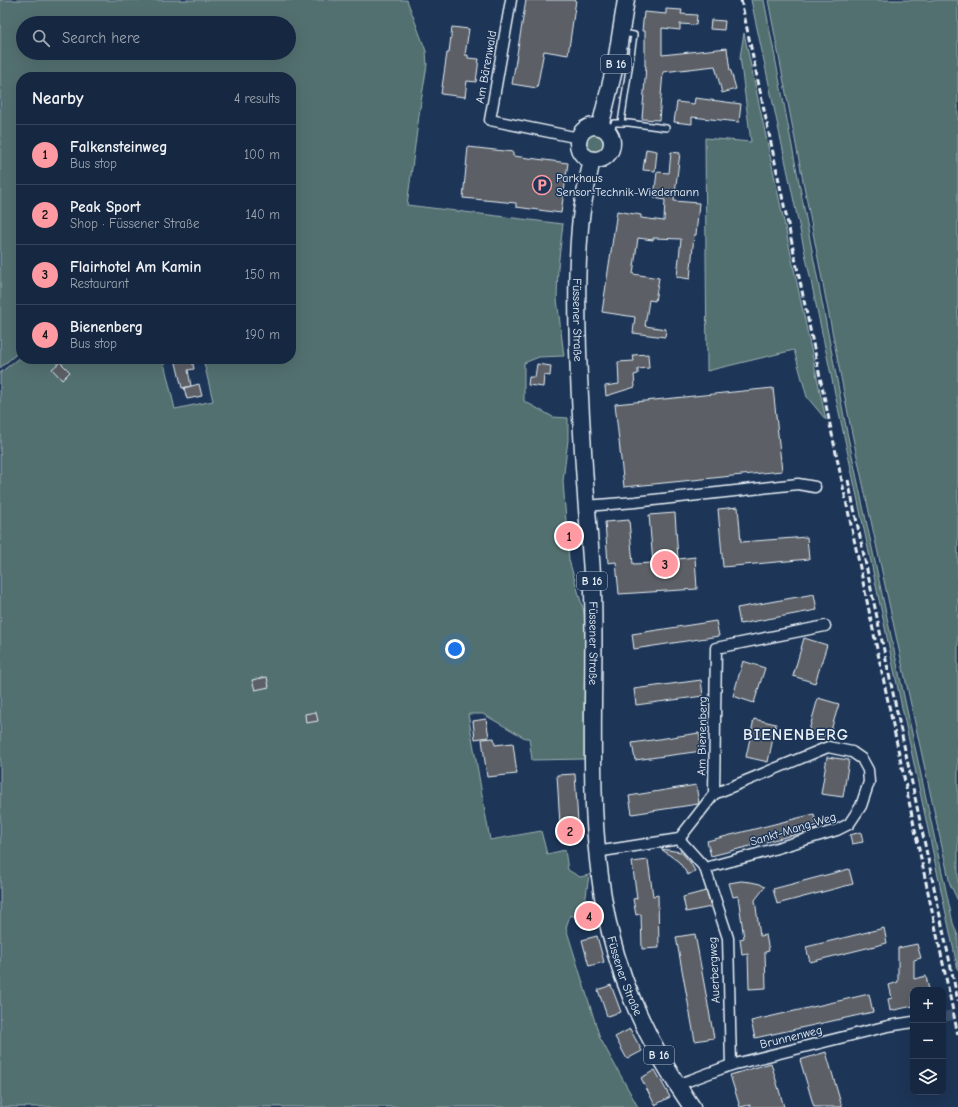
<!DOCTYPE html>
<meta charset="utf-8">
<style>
:root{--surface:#162841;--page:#1f3048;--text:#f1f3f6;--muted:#9ea6b1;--line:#35445a;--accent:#ff9aa2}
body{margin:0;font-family:"Comic Neue",sans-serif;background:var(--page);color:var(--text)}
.controls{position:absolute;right:12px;bottom:12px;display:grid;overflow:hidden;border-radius:8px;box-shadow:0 4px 16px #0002}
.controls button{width:36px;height:36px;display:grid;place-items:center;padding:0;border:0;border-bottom:1px solid var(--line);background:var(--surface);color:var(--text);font:20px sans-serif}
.you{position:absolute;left:455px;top:649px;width:14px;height:14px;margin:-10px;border:3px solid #fff;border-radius:50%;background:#1a73e8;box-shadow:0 0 0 6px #1a73e833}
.badge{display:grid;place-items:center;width:26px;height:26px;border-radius:50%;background:var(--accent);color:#111;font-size:13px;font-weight:700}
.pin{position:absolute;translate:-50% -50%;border:2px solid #fff;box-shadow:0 1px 4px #0006}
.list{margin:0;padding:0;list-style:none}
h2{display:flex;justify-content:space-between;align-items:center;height:52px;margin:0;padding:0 16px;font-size:17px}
h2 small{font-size:13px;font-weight:400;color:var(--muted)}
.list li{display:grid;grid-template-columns:26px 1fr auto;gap:12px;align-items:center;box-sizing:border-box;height:60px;padding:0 16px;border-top:1px solid var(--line)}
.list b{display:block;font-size:15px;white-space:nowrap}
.list p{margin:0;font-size:13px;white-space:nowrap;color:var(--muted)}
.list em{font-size:13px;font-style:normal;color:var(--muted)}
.icon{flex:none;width:22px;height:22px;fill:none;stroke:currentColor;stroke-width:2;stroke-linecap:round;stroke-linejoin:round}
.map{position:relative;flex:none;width:958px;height:1107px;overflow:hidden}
.search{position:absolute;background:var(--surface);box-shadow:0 4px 16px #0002;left:16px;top:16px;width:280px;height:44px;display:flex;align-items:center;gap:10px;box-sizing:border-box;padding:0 14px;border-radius:22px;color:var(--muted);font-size:15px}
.panel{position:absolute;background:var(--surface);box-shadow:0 4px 16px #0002;left:16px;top:72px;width:280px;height:292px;border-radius:16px}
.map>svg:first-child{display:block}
.green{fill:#52706f;stroke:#9db0b4;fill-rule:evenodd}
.building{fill:#5b6066;stroke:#e8f1f8}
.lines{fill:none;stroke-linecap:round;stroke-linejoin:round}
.street-tunnel{stroke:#3b516f;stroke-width:10;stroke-dasharray:10 5;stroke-linecap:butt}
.lane-casing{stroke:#e8f1f8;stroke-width:8}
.street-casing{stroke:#e8f1f8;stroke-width:13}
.primary-casing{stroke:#e8f1f8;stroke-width:19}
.lane{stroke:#1d3557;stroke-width:5}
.street{stroke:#1d3557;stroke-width:10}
.primary{stroke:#1d3557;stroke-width:16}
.rail{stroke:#e8f1f8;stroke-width:3;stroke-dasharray:6 3;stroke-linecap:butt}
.labels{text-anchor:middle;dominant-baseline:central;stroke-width:3;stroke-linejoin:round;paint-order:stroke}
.shield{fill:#1d3557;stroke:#abb9c8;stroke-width:1}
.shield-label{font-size:11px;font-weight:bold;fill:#e8f1f8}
.street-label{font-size:12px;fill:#e8f1f8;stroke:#1d3557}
.poi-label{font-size:12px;fill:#e8f1f8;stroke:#1d3557;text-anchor:start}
.district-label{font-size:16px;font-weight:bold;letter-spacing:1px;fill:#e8f1f8;stroke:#1d3557}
</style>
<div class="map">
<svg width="958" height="1107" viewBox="0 0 958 1107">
<rect width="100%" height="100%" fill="#1d3557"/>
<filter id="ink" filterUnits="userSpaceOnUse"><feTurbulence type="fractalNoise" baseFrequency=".025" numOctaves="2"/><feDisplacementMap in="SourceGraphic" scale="8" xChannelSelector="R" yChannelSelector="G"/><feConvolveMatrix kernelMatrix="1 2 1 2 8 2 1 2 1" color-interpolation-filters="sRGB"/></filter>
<g filter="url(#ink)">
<g class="green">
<path d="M0 0H407L426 51 427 65 420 108 407 205 563 224 558 267 557 299 564 356 539 357 524 363V401L553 417 568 418V440L563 481 569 560 584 612 587 675 585 759 532 760 529 738H525L483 714H468L490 840 541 831 547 854 565 850 568 870 580 877 589 875 585 904 586 914 593 924 570 915 566 928 600 1038 638 1107H0V373L21 356V359H163L175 409 213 401 203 359H291V77H21V350L0 368ZM23 23H289V53H23Z"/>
<path d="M751 0H764L847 432 953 923 958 936V970Z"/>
<path d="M768 0H958V901L950 884 851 429Z"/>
<path d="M744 33 826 420 807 397 794 350 707 371 705 138 751 142 740 57Z"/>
<circle cx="594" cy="143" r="10"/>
</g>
<g class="building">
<path d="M526 0H576L568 55 544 51 537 88 512 84Z"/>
<path d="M666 9 682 10 681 14 697 15 696 25 680 24V30L662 28V55L727 48 730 71H731L736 89 722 93 715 66 663 72 659 120 642 119 646 66H645V31H642L644 12 666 14Z"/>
<path d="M711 20 725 21 724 30 710 29Z"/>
<path d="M452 27 469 29 465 55H468V58L479 59 476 82 467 81 465 97 441 94 447 53H449Z"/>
<path d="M695 98 741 104 739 122 692 117V124L674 122 677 102 694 104Z"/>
<path d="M468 147 513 152V156L568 163 561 213 516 207V203L463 198Z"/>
<path d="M646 149 657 151 655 171 643 170Z"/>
<path d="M671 152 680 153 674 201 699 203 696 235H694L690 279 677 277 681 239 653 238V240L638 238 633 274 659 278 655 301 649 300 645 326 666 329 665 337 633 333 635 317 602 312 617 211 641 215V218L664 221 665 200 654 198 657 172 669 173Z"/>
<path d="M648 354 649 368 638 369V374L634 375 635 387 606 396 605 386 619 384 618 362 634 361 633 355Z"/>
<path d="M175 359H192L194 369 188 370 191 386 182 388Z"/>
<path d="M60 362 70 372 62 380 52 369Z"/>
<path d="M537 364 551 366 550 376 544 375 543 387 528 385 529 377H535Z"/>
<path d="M199 384 202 396 187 399 184 388Z"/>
<path d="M773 388 782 471 624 487 615 404Z"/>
<path d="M738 507 741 542 807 537 809 559 723 567 718 509Z"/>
<path d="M675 513 678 559 695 557 697 589 619 594 616 562 608 563 605 522 629 520 633 564 653 563 649 515Z"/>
<path d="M814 594 817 610 740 624 737 608Z"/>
<path d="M716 621 719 636 634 649 632 634Z"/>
<path d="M804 638 827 645 815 683 793 676Z"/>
<path d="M743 661 765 668 754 703 733 696Z"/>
<path d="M267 677 269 687 255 690 252 680Z"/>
<path d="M701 680 703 696 636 705 634 689Z"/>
<path d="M818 698 839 704 828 740 808 734Z"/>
<path d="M316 712 318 721 306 723 305 714Z"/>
<path d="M486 719 489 737 475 739 473 721Z"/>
<path d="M754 719 776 724 768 762 746 757Z"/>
<path d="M699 733 702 751 635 760 632 743Z"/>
<path d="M494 738 495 745 513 743 517 774 487 777 482 739Z"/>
<path d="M827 757 849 760 843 797 821 794Z"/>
<path d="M575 774 579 839 561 841 557 775Z"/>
<path d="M696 785 699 803 698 804 632 814 629 796Z"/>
<path d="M814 814 817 829 711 856 707 841Z"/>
<path d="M861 832 863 842 852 844 850 835Z"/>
<path d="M661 849 681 852 690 862 695 871 688 875 679 862Z"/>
<path d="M648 860 653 896 658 895 659 948 642 949 641 914 636 915 633 899 637 898 632 862Z"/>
<path d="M849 869 853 884 777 904 773 889Z"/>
<path d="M741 881 751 882 760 884 765 887 755 900 760 936 766 935 769 951 765 952 766 988 749 989 748 954 742 955 740 939 744 938 738 896 733 897 729 883Z"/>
<path d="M706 891 711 907 686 912 683 897Z"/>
<path d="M884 928 887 943 810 962 806 947Z"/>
<path d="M695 934 714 1038 695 1041 676 937Z"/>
<path d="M597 936 604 962 589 966 582 940Z"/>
<path d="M917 944 921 958 914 960V979L926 976 929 990H913V1006L890 1011 888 999 892 998 889 985 898 982V948Z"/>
<path d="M611 985 621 1012 607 1016 598 990Z"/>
<path d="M869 994 873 1012 755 1038 751 1021Z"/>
<path d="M630 1029 642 1051 627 1059 615 1037Z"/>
<path d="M826 1052 842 1107H814L800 1060Z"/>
<path d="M771 1063 784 1107H750V1105L740 1107 730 1075Z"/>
<path d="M655 1070 670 1097 655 1105 641 1078Z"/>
</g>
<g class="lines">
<path class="street-tunnel" d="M943 1017 958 1014"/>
<defs>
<g id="lane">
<path d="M621 123 634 35 623 33"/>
<path d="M610 136 612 127 614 123H629L666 128"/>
</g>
<g id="street">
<path d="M511 0 490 120 579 138"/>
<path d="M586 506 635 502 798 484 815 487"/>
<path d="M679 839 705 868 728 938 731 1065"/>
<path d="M596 852 679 839 714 794 716 648 825 626"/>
<path d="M705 868 757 854 837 830 849 824 861 806 869 782 868 770 862 759 852 752 828 747 714 794"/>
<path d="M677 1085 731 1065 888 1026 913 1022"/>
</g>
<g id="primary">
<circle cx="595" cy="143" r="17"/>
<path d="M600 127 616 62 626 0"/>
<path id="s1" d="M592 160C587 182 582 204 580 227 575 284 577 341 580 397 582 435 584 472 587 509 589 537 592 564 593 592 596 705 584 821 610 932 625 995 655 1054 692 1107"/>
</g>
</defs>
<use href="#lane" class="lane-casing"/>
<use href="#street" class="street-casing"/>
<use href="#primary" class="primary-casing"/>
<use href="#lane" class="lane"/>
<use href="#street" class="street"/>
<use href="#primary" class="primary"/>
<g class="rail">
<path d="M741 0 958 1035"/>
<path d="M848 480 958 1001"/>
</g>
</g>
</g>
<defs>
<symbol id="parking-ring" viewBox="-11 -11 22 22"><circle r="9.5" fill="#1d3557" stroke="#ff9aa2" stroke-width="1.5"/><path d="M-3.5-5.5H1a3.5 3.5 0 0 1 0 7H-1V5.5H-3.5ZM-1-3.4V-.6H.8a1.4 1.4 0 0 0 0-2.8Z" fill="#ff9aa2"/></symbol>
</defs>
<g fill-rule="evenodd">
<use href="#parking-ring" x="531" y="174" width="22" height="22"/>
</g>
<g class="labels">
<g class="shield">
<rect x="601" y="55" width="30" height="18" rx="3"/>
<rect x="577" y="572" width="30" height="18" rx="3"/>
<rect x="644" y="1046" width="30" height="18" rx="3"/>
</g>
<g class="shield-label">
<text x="616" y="64">B 16</text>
<text x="592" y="581">B 16</text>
<text x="659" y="1055">B 16</text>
</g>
<g class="street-label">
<text transform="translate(486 67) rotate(-80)">Am Bärenwald</text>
<text stroke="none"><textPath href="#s1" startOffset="161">Füssener Straße</textPath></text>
<text stroke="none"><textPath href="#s1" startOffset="485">Füssener Straße</textPath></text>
<text transform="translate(702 736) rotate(-89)">Am Bienenberg</text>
<text transform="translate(793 829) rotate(-17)">Sankt-Mang-Weg</text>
<text transform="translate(714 970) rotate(-93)">Auerbergweg</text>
<text stroke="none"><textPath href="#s1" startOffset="821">Füssener Straße</textPath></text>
<text transform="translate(791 1037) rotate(-14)">Brunnenweg</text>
</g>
<g class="poi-label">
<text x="556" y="178">Parkhaus<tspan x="556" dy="14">Sensor-Technik-Wiedemann</tspan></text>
</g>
<g class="district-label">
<text x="796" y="735">BIENENBERG</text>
</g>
</g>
</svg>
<div class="controls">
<button>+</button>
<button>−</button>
<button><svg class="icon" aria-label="layers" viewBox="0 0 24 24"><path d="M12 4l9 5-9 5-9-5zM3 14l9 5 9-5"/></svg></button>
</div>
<div class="you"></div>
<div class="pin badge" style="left:569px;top:536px">1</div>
<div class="pin badge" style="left:570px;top:831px">2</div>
<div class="pin badge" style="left:665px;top:564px">3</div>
<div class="pin badge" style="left:589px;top:916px">4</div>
<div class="search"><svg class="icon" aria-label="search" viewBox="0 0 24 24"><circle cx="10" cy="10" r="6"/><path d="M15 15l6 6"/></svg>Search here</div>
<section class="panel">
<h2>Nearby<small>4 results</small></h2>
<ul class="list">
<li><span class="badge">1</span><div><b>Falkensteinweg</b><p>Bus stop</p></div><em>100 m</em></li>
<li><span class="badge">2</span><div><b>Peak Sport</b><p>Shop · Füssener Straße</p></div><em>140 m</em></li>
<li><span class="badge">3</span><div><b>Flairhotel Am Kamin</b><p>Restaurant</p></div><em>150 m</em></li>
<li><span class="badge">4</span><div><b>Bienenberg</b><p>Bus stop</p></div><em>190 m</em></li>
</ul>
</section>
</div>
